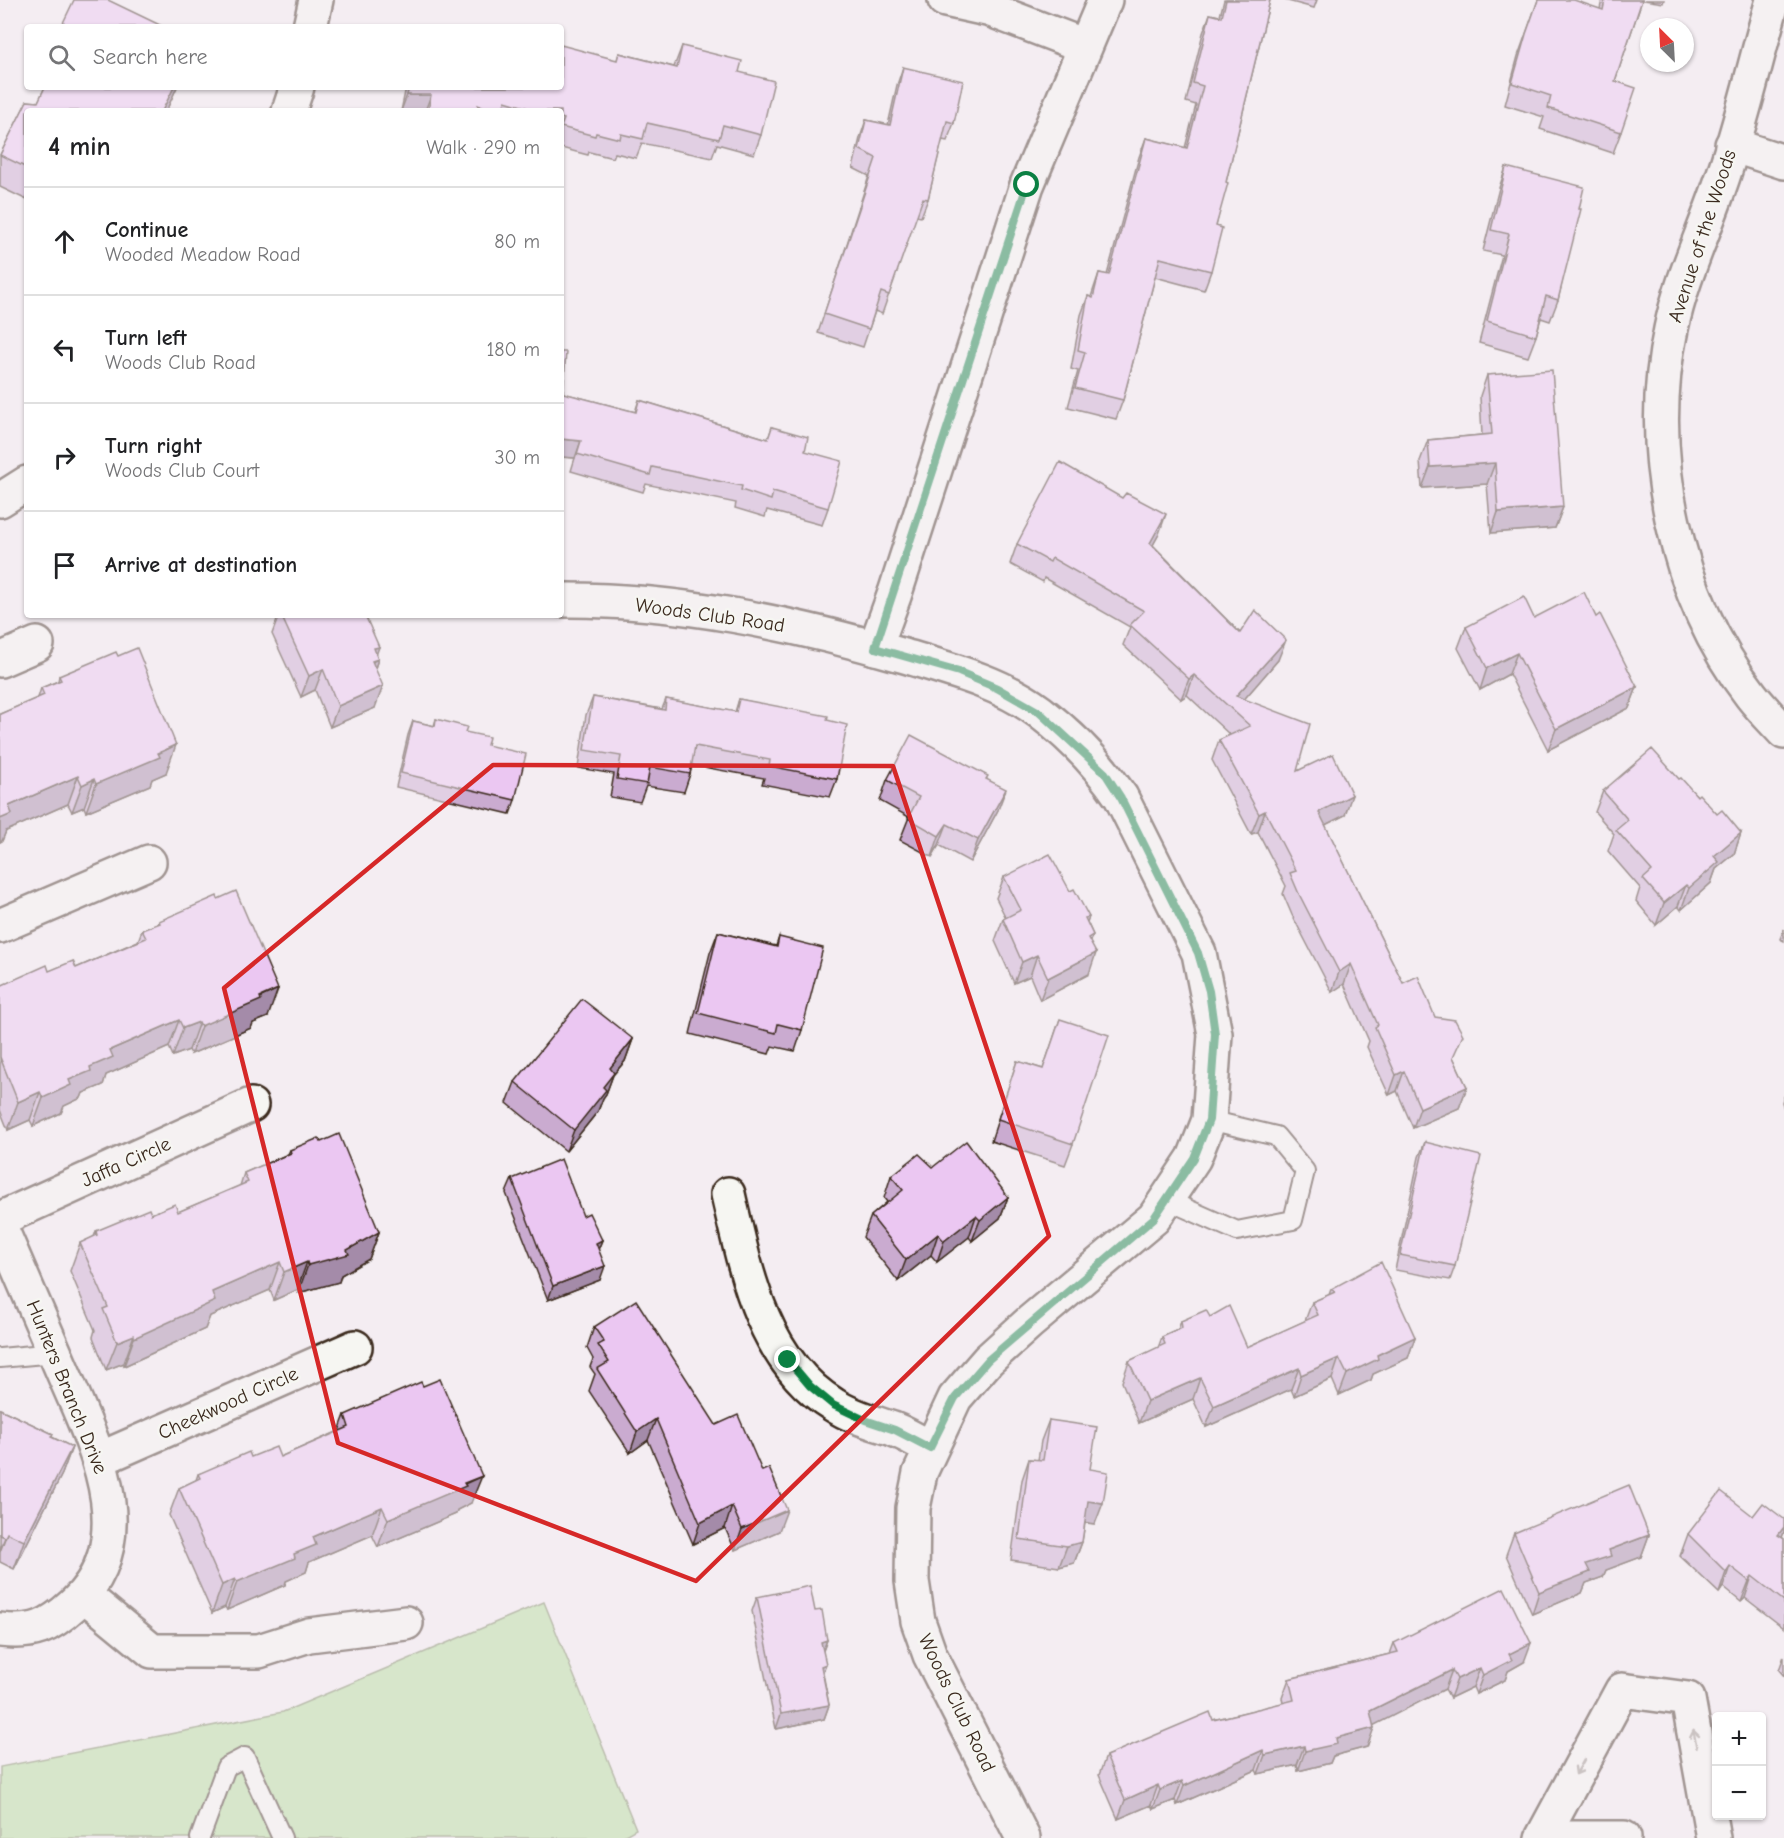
<!DOCTYPE html>
<meta charset="utf-8">
<style>
:root{--surface:#fff;--page:#f2f2f2;--text:#202124;--muted:#757577;--line:#e0e0e0}
body{margin:0;font-family:"Comic Neue",sans-serif;background:var(--page);color:var(--text)}
.controls{position:absolute;right:18px;bottom:18px;display:grid;overflow:hidden;border-radius:6px;box-shadow:0 2px 4px #0004}
.controls button{width:54px;height:54px;display:grid;place-items:center;padding:0;border:0;border-bottom:2px solid var(--line);background:var(--surface);color:var(--text);font:30px sans-serif}
.compass{position:absolute;left:1640px;top:18px;width:54px;height:54px;border-radius:50%;background:var(--surface);box-shadow:0 2px 4px #0004;rotate:336deg}
.stop{position:absolute;width:18px;height:18px;margin:-14px;border:4px solid #0b8043;border-radius:50%;background:#fff}
.stop.end{background:#0b8043;border-color:#fff;box-shadow:0 2px 6px #0008}
.list{margin:0;padding:0;list-style:none}
h2{display:flex;justify-content:space-between;align-items:center;height:78px;margin:0;padding:0 24px;font-size:26px}
h2 small{font-size:20px;font-weight:400;color:var(--muted)}
.list li{display:grid;grid-template-columns:39px 1fr auto;gap:18px;align-items:center;box-sizing:border-box;height:108px;padding:0 24px;border-top:2px solid var(--line)}
.list b{display:block;font-size:22px;white-space:nowrap}
.list p{margin:0;font-size:20px;white-space:nowrap;color:var(--muted)}
.list em{font-size:20px;font-style:normal;color:var(--muted)}
.icon{flex:none;width:33px;height:33px;fill:none;stroke:currentColor;stroke-width:2;stroke-linecap:round;stroke-linejoin:round}
.map{position:relative;flex:none;width:1784px;height:1838px;overflow:hidden}
.search{position:absolute;background:var(--surface);box-shadow:0 2px 4px #0004;left:24px;top:24px;width:540px;height:66px;display:flex;align-items:center;gap:15px;box-sizing:border-box;padding:0 21px;border-radius:6px;color:var(--muted);font-size:22px}
.panel{position:absolute;background:var(--surface);box-shadow:0 2px 4px #0004;left:24px;top:108px;width:540px;height:510px;border-radius:6px}
.map>svg:first-child{display:block}
.green{fill:#b3de9b;stroke:#77845c;stroke-width:1.5}
.lines{fill:none;stroke-linecap:round;stroke-linejoin:round}
.service-casing{stroke:#3b2a1e;stroke-width:22}
.minor-casing{stroke:#3b2a1e;stroke-width:38}
.service{stroke:#f6f6f2;stroke-width:18}
.minor{stroke:#f6f6f2;stroke-width:33}
.wall{fill:#caabd0;stroke:#3b2a1e;stroke-width:1.5}
.shaded-wall{fill:#a48ba9;stroke:#3b2a1e;stroke-width:1.5}
.building{fill:#ebc7f2;stroke:#3b2a1e;stroke-width:1.5}
.oneway{stroke:#989088}
.route{stroke:#0b8043;stroke-width:8}
.marked{fill:none;stroke:#d62828;stroke-width:4.5;stroke-linejoin:round}
.labels{text-anchor:middle;dominant-baseline:central;stroke-width:5;stroke-linejoin:round;paint-order:stroke}
.street-label{font-size:20px;fill:#3b2a1e;stroke:#f6f6f2}
</style>
<div class="map">
<svg width="1784" height="1838" viewBox="0 0 1784 1838">
<rect width="100%" height="100%" fill="#f4edf2"/>
<filter id="ink" filterUnits="userSpaceOnUse"><feTurbulence type="fractalNoise" baseFrequency=".0167" numOctaves="2"/><feDisplacementMap in="SourceGraphic" scale="12" xChannelSelector="R" yChannelSelector="G"/><feConvolveMatrix kernelMatrix="1 2 1 2 8 2 1 2 1" color-interpolation-filters="sRGB"/></filter>
<g filter="url(#ink)">
<path class="green" d="M544 1602 636 1829 620 1838H0V1767L283 1712Z"/>
<g class="lines">
<defs>
<g id="service">
<path d="M1167 1200 1237 1231 1293 1220 1305 1171 1276 1136 1209 1120"/>
<path d="M0 1358 55 1353"/>
<path d="M200 1838 226 1767 245 1757 282 1838"/>
</g>
<g id="minor">
<path d="M945 0 991 10 1085 46"/>
<path d="M1773 0C1755 62 1741 127 1719 188 1703 235 1681 280 1671 329 1645 450 1674 596 1751 695 1761 708 1773 720 1784 732"/>
<path d="M310 27 316 0"/>
<path d="M289 111 297 87"/>
<path d="M1732 145 1784 162"/>
<path d="M0 500 27 483"/>
<path d="M561 600C676 599 791 623 901 655 948 669 1000 682 1040 712 1070 735 1100 766 1121 797L1199 953 1215 1034 1209 1120 1194 1158 1154 1218 1030 1322 988 1360 955 1398 920 1473 913 1508 912 1581 918 1621 930 1655 1023 1838"/>
<path d="M875 648 895 593 1027 185 1105 0"/>
<path d="M0 660 37 644"/>
<path d="M0 926 149 862"/>
<path d="M728 1194C745 1269 762 1361 834 1405 852 1417 873 1422 893 1429 906 1434 918 1441 930 1448"/>
<path d="M0 1219 251 1105"/>
<path d="M0 1226C20 1272 40 1319 60 1365 91 1438 146 1538 73 1605 49 1627 34 1634 0 1630"/>
<path d="M100 1459 355 1347"/>
<path d="M84 1595 152 1651H259L309 1635 406 1623"/>
<path d="M1542 1838 1622 1690 1688 1699 1713 1838"/>
<path d="M1557 1838H1624"/>
</g>
</defs>
<use href="#service" class="service-casing"/>
<use href="#minor" class="minor-casing"/>
<use href="#service" class="service"/>
<use href="#minor" class="minor"/>
</g>
<g class="wall">
<path d="M1224 0H1270L1226 182 1216 226 1211 271 1204 290 1155 277 1123 400 1116 419 1068 407 1078 371 1071 369 1081 315 1088 296 1091 297 1099 273 1107 275 1139 157 1146 138 1185 148 1196 105 1186 102 1203 33 1210 14 1220 16Z"/>
<path d="M1284 0H1317L1314 8Z"/>
<path d="M1538 0 1600 9 1602 0H1642L1615 81 1621 132 1613 153 1540 129 1544 117 1505 105 1518 56Z"/>
<path d="M1644 0H1664L1663 3Z"/>
<path d="M682 46 739 72 761 135 754 154 717 144 712 158 642 143 636 158 615 153 613 158 589 152 588 155 561 148V111H401L406 87H561L617 60 619 53 674 67Z"/>
<path d="M903 67 954 123 947 141 942 140 928 199 921 217 916 216 882 314 875 311 863 347 818 333 869 176 853 168 860 138 866 120 888 125 897 85Z"/>
<path d="M45 87H177L166 111H27V200L0 187V155L27 101 38 102Z"/>
<path d="M1506 167 1579 209 1558 300 1550 321 1541 318 1536 336 1528 357 1479 343 1502 255 1483 251 1499 188Z"/>
<path d="M561 352 563 393 635 412 639 400 768 439 772 427 805 451 828 508 822 525 767 510 765 517 735 508 736 503 646 484 643 492 571 471 575 458 561 457Z"/>
<path d="M1487 375 1563 507 1555 528 1491 533 1487 484 1422 488 1420 461 1428 440 1482 435 1480 396Z"/>
<path d="M1122 498 1159 534 1153 545 1240 633 1278 660 1244 699 1297 771 1345 815 1325 825 1403 983 1454 1059 1467 1087 1459 1108 1413 1128 1397 1091 1389 1095 1367 1047 1369 1041 1344 984 1332 992 1292 915 1283 894 1286 886 1258 832 1251 834 1212 760 1219 740 1230 735 1187 695 1181 699 1123 645 1130 627 1044 578 1043 582 1010 564 1017 544Z"/>
<path d="M279 615H365L378 659 375 668V708L330 727 315 690 301 697 272 634Z"/>
<path d="M1596 617 1637 687 1629 708 1548 750 1509 674 1480 690 1458 648 1466 627 1534 618Z"/>
<path d="M59 676 166 773 152 779 150 785 86 812 84 807 72 812 68 804 6 831 2 841 0 842V714L38 698 41 688 58 681Z"/>
<path d="M593 697 662 709 666 699 735 712 739 699 827 720 837 779 830 797 762 784 764 778 692 765 690 774 684 792 646 786 640 802 610 797 614 774 578 768 586 715Z"/>
<path d="M436 719 465 732 487 745 515 800 510 814 396 787 408 735 413 721 434 726Z"/>
<path d="M987 779 998 810 970 862 939 845 932 857 900 840 909 817 880 801 887 780Z"/>
<path d="M1679 779 1717 814 1741 833 1734 854 1716 869 1711 883 1681 910 1678 906 1656 925 1636 901 1640 888 1608 851 1614 834 1595 812 1603 791Z"/>
<path d="M1004 877 1070 891 1089 917 1087 922 1093 935 1090 941 1089 974 1040 1000 1030 976 1014 983 995 941 1003 919 1006 918 996 898Z"/>
<path d="M159 921 268 1017 253 1023 251 1028 191 1054 189 1050 173 1056 169 1047 106 1075 103 1085 83 1093 81 1098 64 1106 61 1113 33 1126 30 1120 8 1130 0 1110V986L49 971 76 968 138 941 142 930 158 924Z"/>
<path d="M1784 929V941L1780 939Z"/>
<path d="M718 932 776 946 779 937 802 1030 795 1051 772 1046 769 1054 690 1034 710 953Z"/>
<path d="M1060 1019 1073 1144 1065 1165 991 1141 1017 1061 1043 1069Z"/>
<path d="M633 1039 625 1061 613 1075 606 1094 603 1098 598 1111 566 1151 507 1103 515 1082Z"/>
<path d="M1784 1096V1109L1782 1102Z"/>
<path d="M321 1142 379 1232 369 1259 341 1275 339 1282 298 1293 297 1290 274 1300 270 1290 210 1316 205 1329 124 1366V1363L106 1370 93 1337 95 1330 70 1271 80 1243 94 1237 96 1231 151 1214 178 1212 240 1186 244 1173 288 1154 290 1150Z"/>
<path d="M1425 1142 1455 1266 1450 1280 1395 1270 1419 1157Z"/>
<path d="M933 1167 1008 1197 1000 1218 972 1241 969 1237 937 1262 931 1255 898 1281 863 1237 871 1216 887 1202 884 1198 891 1176Z"/>
<path d="M512 1179 583 1216 602 1240 598 1249 600 1280 548 1300 506 1193Z"/>
<path d="M1331 1289 1415 1337 1408 1358 1373 1374 1371 1380 1339 1395 1332 1379 1294 1396 1291 1389 1206 1427 1193 1399 1139 1423 1122 1382 1129 1361 1158 1348 1162 1337 1178 1330 1181 1321 1210 1317 1247 1347 1305 1321 1312 1302 1329 1295Z"/>
<path d="M594 1327 779 1531 735 1550 725 1528 693 1544 648 1440 630 1453 589 1391 595 1374 590 1367 593 1359 587 1348Z"/>
<path d="M0 1409 53 1434 52 1437 72 1447 62 1474 14 1569 0 1562Z"/>
<path d="M345 1415 471 1503 457 1510 456 1514 378 1547 372 1535 309 1562 306 1572 286 1581 285 1585 227 1610 225 1607 212 1613 169 1515 179 1488 196 1480 198 1474 251 1457H280L339 1431Z"/>
<path d="M1049 1420 1090 1469 1095 1524 1085 1523 1082 1542 1074 1563 1059 1567 1011 1560 1022 1480 1029 1459 1038 1460 1041 1441Z"/>
<path d="M1753 1516 1784 1532 1782 1537 1784 1539V1628L1745 1598 1741 1602 1723 1587 1719 1593 1680 1556 1688 1534Z"/>
<path d="M1514 1533 1649 1535 1641 1557 1606 1570 1603 1577 1586 1583 1582 1593 1532 1614 1506 1555Z"/>
<path d="M757 1597 815 1611 827 1640 823 1651V1673L829 1705 824 1719 776 1729 752 1611Z"/>
<path d="M1394 1643 1524 1662 1508 1671 1505 1680 1476 1694 1473 1687 1450 1698 1445 1689 1373 1725 1367 1747 1333 1756 1330 1763 1298 1771 1297 1765 1258 1774 1256 1770 1177 1805 1175 1800 1153 1809 1151 1805 1118 1819 1099 1775 1106 1756 1213 1720 1283 1703 1282 1698 1289 1679 1390 1654Z"/>
<path d="M1784 1656V1676L1779 1670Z"/>
</g>
<g class="shaded-wall">
<path d="M174 87H177L166 111H162Z"/>
<path d="M407 95H431L425 111H401Z"/>
<path d="M561 439 581 441 575 458 561 457Z"/>
<path d="M1495 463 1487 484 1422 488 1430 467Z"/>
<path d="M1563 507 1555 528 1491 533 1498 512Z"/>
<path d="M1166 514 1159 534 1143 563 1150 543Z"/>
<path d="M1286 640 1278 660 1234 711 1236 696Z"/>
<path d="M379 647 374 661 378 659 371 680 374 648Z"/>
<path d="M1517 653 1509 674 1480 690 1487 668Z"/>
<path d="M323 669 315 690 301 697 309 676Z"/>
<path d="M1194 675 1187 695 1181 699 1189 679Z"/>
<path d="M383 686 375 708 330 727 338 706Z"/>
<path d="M1637 687 1629 708 1548 750 1556 729Z"/>
<path d="M176 745 166 773 152 779 150 785 86 812 96 784Z"/>
<path d="M78 776 68 804 6 831 2 841 0 842V819L9 806Z"/>
<path d="M94 779 84 807 72 812 82 785Z"/>
<path d="M1006 789 998 810 970 862 978 840Z"/>
<path d="M1352 795 1345 815 1311 832 1319 812Z"/>
<path d="M1265 811 1258 832 1251 834 1259 814Z"/>
<path d="M947 824 939 845 932 857 939 836Z"/>
<path d="M1741 833 1734 854 1716 869 1711 883 1681 910 1689 888 1714 856Z"/>
<path d="M1686 885 1678 906 1656 925 1664 903Z"/>
<path d="M1096 953 1089 974 1040 1000 1048 978Z"/>
<path d="M1037 955 1030 976 1014 983 1022 962Z"/>
<path d="M1351 964 1344 984 1332 992 1339 972Z"/>
<path d="M278 989 268 1017 253 1023 251 1028 191 1054 201 1026Z"/>
<path d="M179 1020 169 1047 106 1075 103 1085 83 1093 81 1098 64 1106 61 1113 33 1126 43 1098 69 1080 90 1067 110 1050Z"/>
<path d="M199 1022 189 1050 173 1056 183 1028Z"/>
<path d="M633 1039 625 1061 613 1075 606 1094 603 1098 598 1111 566 1151 574 1130 610 1068Z"/>
<path d="M1404 1071 1397 1091 1389 1095 1396 1075Z"/>
<path d="M1467 1087 1459 1108 1413 1128 1420 1108Z"/>
<path d="M40 1092 30 1120 8 1130 18 1102Z"/>
<path d="M1008 1197 1000 1218 972 1241 980 1220Z"/>
<path d="M976 1216 969 1237 937 1262 944 1241Z"/>
<path d="M379 1232 369 1259 341 1275 339 1282 298 1293 308 1265 347 1250Z"/>
<path d="M938 1234 931 1255 898 1281 906 1260Z"/>
<path d="M602 1240 596 1255V1243Z"/>
<path d="M280 1262 270 1290 210 1316 205 1329 124 1366 134 1338 212 1292Z"/>
<path d="M307 1262 297 1290 274 1300 284 1272Z"/>
<path d="M605 1266 600 1280 548 1300 553 1286Z"/>
<path d="M134 1335 124 1363 106 1370 117 1342Z"/>
<path d="M1415 1337 1408 1358 1373 1374 1371 1380 1339 1395 1347 1374 1377 1355Z"/>
<path d="M1339 1358 1332 1379 1294 1396 1301 1375Z"/>
<path d="M1299 1368 1291 1389 1206 1427 1214 1406Z"/>
<path d="M1200 1378 1193 1399 1139 1423 1147 1401Z"/>
<path d="M656 1419 648 1440 630 1453 637 1432Z"/>
<path d="M72 1447 62 1474 14 1569 24 1541Z"/>
<path d="M482 1476 471 1503 457 1510 456 1514 378 1547 388 1519Z"/>
<path d="M1088 1501 1103 1503 1095 1524 1080 1522Z"/>
<path d="M732 1506 725 1528 693 1544 700 1523Z"/>
<path d="M382 1507 372 1535 309 1562 306 1572 286 1581 285 1585 227 1610 237 1582 294 1554 313 1537Z"/>
<path d="M787 1510 779 1531 735 1550 742 1529Z"/>
<path d="M1784 1527V1532L1780 1543 1778 1535Z"/>
<path d="M7 1533 0 1552V1549Z"/>
<path d="M1649 1535 1641 1557 1606 1570 1603 1577 1586 1583 1582 1593 1532 1614 1539 1592 1609 1550Z"/>
<path d="M1082 1542 1074 1563 1059 1567 1067 1546Z"/>
<path d="M1730 1566 1723 1587 1719 1593 1726 1572Z"/>
<path d="M1752 1576 1745 1598 1741 1602 1749 1581Z"/>
<path d="M235 1579 225 1607 212 1613 222 1585Z"/>
<path d="M827 1640 821 1655V1642Z"/>
<path d="M1531 1643 1524 1662 1508 1671 1505 1680 1476 1694 1483 1675 1509 1654Z"/>
<path d="M826 1664 820 1679 821 1666Z"/>
<path d="M1480 1668 1473 1687 1450 1698 1457 1679Z"/>
<path d="M1452 1670 1445 1689 1363 1731 1370 1711Z"/>
<path d="M829 1705 824 1719 776 1729 781 1714Z"/>
<path d="M1374 1728 1367 1747 1333 1756 1330 1763 1298 1771 1305 1751 1336 1738Z"/>
<path d="M1304 1746 1297 1765 1258 1774 1265 1755Z"/>
<path d="M1263 1750 1256 1770 1177 1805 1184 1786Z"/>
<path d="M1182 1781 1175 1800 1153 1809 1160 1790Z"/>
<path d="M1158 1785 1151 1805 1118 1819 1125 1800Z"/>
</g>
<g class="building">
<path d="M74 0H108L164 27H61Z"/>
<path d="M1226 0H1270L1226 182 1228 183 1216 226 1222 228 1211 271 1160 258 1123 400 1075 388 1085 352 1078 350 1088 296 1093 298 1099 273 1109 275 1146 138 1187 148 1203 86 1193 83 1210 14 1222 17Z"/>
<path d="M1538 0H1574L1603 10 1605 0H1642L1615 81 1636 88 1621 132 1548 108 1551 96 1512 83 1526 34Z"/>
<path d="M561 45 617 60 619 53 677 68 682 46 742 61 739 72 774 81 761 135 723 125 719 139 647 123 643 139 621 134 620 139 596 133 595 136 561 127 564 119 561 118V111H538L505 101 503 111H489L478 105 477 111H428L431 95H407L409 87H561Z"/>
<path d="M903 67 963 81 954 123 947 121 928 199 923 198 889 295 881 292 869 329 824 314 876 158 859 149 866 120 890 125Z"/>
<path d="M45 87H174L162 111H27V168L0 155 27 101 38 102Z"/>
<path d="M1506 167 1584 187 1579 209H1581L1558 300 1546 296 1536 336 1487 321 1509 234 1491 230Z"/>
<path d="M561 352H566L563 393 636 412 639 400 768 439 772 427 808 437 805 451 842 461 828 508 773 492 771 500 741 490 742 486 652 467 650 475 577 454 581 441 561 439Z"/>
<path d="M1552 370 1563 507 1498 512 1495 463 1430 467 1428 440 1492 434 1487 375Z"/>
<path d="M1060 462 1122 498 1126 493 1166 514 1150 543 1240 633 1255 610 1286 640 1236 696 1310 724 1297 771 1333 754 1352 795 1319 812 1403 983 1418 976 1435 1017 1455 1020 1463 1035 1453 1057 1467 1087 1420 1108 1404 1071 1396 1075 1375 1027 1378 1025 1351 964 1339 972 1299 894 1290 873 1296 871 1265 811 1259 814 1219 740 1250 726 1194 675 1189 679 1130 625 1144 611 1052 558 1050 562 1017 544Z"/>
<path d="M1584 592 1596 617 1600 614 1637 687 1556 729 1517 653 1487 668 1466 627 1524 597 1534 618Z"/>
<path d="M281 615H365L379 647 374 648 378 659 372 661 383 686 338 706 323 669 309 676Z"/>
<path d="M137 648 176 745 158 753 160 757 96 784 94 779 82 785 78 776 9 806 12 814 0 819V714L44 695 41 688 61 680 59 676 116 652 118 656Z"/>
<path d="M593 697 665 710 666 699 736 712 739 699 828 716 827 720 847 725 837 779 769 766 770 760 695 746 690 774 650 767 647 784 617 779 621 756 584 750Z"/>
<path d="M436 719 467 727 465 732 489 737 487 745 526 754 515 800 401 773 413 721 435 726Z"/>
<path d="M911 735 988 776 986 779 1006 789 978 840 947 824 939 836 908 818 919 797 887 780Z"/>
<path d="M1652 749 1679 779 1681 778 1697 796 1699 794 1717 814 1722 810 1741 833 1714 856 1719 862 1689 888 1686 885 1664 903 1643 879 1652 871 1616 830 1628 820 1603 791Z"/>
<path d="M1050 854 1070 891 1074 889 1089 917 1085 918 1093 935 1088 938 1096 953 1048 978 1037 955 1022 962 1003 919 1021 910 1004 877Z"/>
<path d="M236 891 278 989 260 997 261 1000 201 1026 199 1022 183 1028 179 1020 110 1050 113 1057 90 1067 91 1071 69 1080 71 1085 43 1098 40 1092 18 1102 0 1057V986L47 965 49 971 73 961 76 968 146 938 142 930 160 923 159 921 217 896 218 899Z"/>
<path d="M718 932 777 947 779 937 823 948 802 1030 778 1024 776 1033 698 1013Z"/>
<path d="M582 999 633 1039 610 1068 614 1073 603 1087 606 1090 574 1130 515 1082Z"/>
<path d="M1060 1019 1109 1035 1073 1144 998 1119 1017 1061 1043 1069Z"/>
<path d="M339 1134 379 1232 347 1250 349 1254 308 1265 307 1262 284 1272 280 1262 212 1292 215 1301 134 1338V1335L117 1342 103 1309 108 1307 80 1243 97 1235 96 1231 149 1209 151 1214 175 1204 178 1212 248 1182 244 1173 291 1153 290 1150 319 1138 321 1142Z"/>
<path d="M966 1141 1008 1197 980 1220 976 1216 944 1241 938 1234 906 1260 871 1216 903 1190 891 1176 919 1154 933 1167Z"/>
<path d="M1425 1142 1481 1156 1455 1266 1400 1255Z"/>
<path d="M561 1159 583 1216 589 1213 602 1240 596 1243 605 1266 553 1286 512 1179Z"/>
<path d="M1381 1262 1415 1337 1377 1355 1378 1359 1347 1374 1339 1358 1301 1375 1299 1368 1214 1406 1200 1378 1147 1401 1129 1361 1165 1344 1162 1337 1182 1328 1181 1321 1206 1310 1210 1317 1229 1306 1247 1347 1318 1315 1312 1302 1335 1292 1331 1289Z"/>
<path d="M636 1300 716 1425 738 1415 762 1471 769 1468 787 1510 742 1529 732 1506 700 1523 656 1419 637 1432 597 1369 609 1362 598 1345 604 1342 594 1327Z"/>
<path d="M440 1379 482 1476 464 1483 466 1486 388 1519 382 1507 313 1537 316 1545 294 1554 295 1558 237 1582 235 1579 222 1585 179 1488 200 1478 198 1474 249 1452 251 1457 276 1447 280 1457 349 1427 345 1415 421 1382 423 1386Z"/>
<path d="M0 1409 53 1434 51 1437 72 1447 24 1541 7 1533 5 1537 0 1535Z"/>
<path d="M1049 1420 1097 1427 1090 1469 1108 1472 1103 1503 1088 1501 1082 1542 1067 1546 1019 1539 1029 1459 1043 1460Z"/>
<path d="M1629 1485 1649 1535 1609 1550 1611 1556 1586 1564 1590 1572 1539 1592 1514 1533Z"/>
<path d="M1721 1491 1753 1516 1763 1503 1784 1519V1527L1778 1535 1784 1539V1601L1752 1576 1749 1581 1730 1566 1726 1572 1688 1534Z"/>
<path d="M810 1586 815 1611 822 1610 827 1640 821 1642 826 1664 821 1666 829 1705 781 1714 757 1597Z"/>
<path d="M1504 1588 1531 1643 1509 1654 1512 1660 1483 1675 1480 1668 1457 1679 1452 1670 1370 1711 1374 1728 1336 1738 1337 1744 1305 1751 1304 1746 1265 1755 1263 1750 1184 1786 1182 1781 1160 1790 1158 1785 1125 1800 1106 1756 1210 1712 1213 1720 1294 1700 1289 1679 1398 1652 1394 1643Z"/>
</g>
<defs><path id="oneway-shaft" d="M-6 0H5M1.5-3L5.5 0L1.5 3" fill="none" stroke-width="1.6" stroke-linecap="round" stroke-linejoin="round" transform="scale(1.5)"/></defs>
<g class="oneway">
<use href="#oneway-shaft" transform="translate(1695 1739) rotate(-100)"/>
<use href="#oneway-shaft" transform="translate(1580 1767) rotate(119)"/>
</g>
</g>
<g class="lines" filter="url(#ink)">
<path class="route" d="M788 1360 810 1386 833 1405 865 1420 895 1430 930 1448 955 1398 988 1360 1154 1218 1194 1158 1209 1120 1215 1034 1209 991 1198 953 1121 798 1105 773 1039 712 997 688 959 672 875 648 1027 185"/>
</g>
<path d="M0 0H1784V1838H0ZM493 765 893 766 1049 1236 696 1581 338 1443 224 988Z" fill="#f4edf2" fill-opacity=".55" fill-rule="evenodd"/>
<path class="marked" d="M493 765 893 766 1049 1236 696 1581 338 1443 224 988Z"/>
<g class="labels">
<g class="street-label">
<text transform="translate(1702 236) rotate(-72)">Avenue of the Woods</text>
<text transform="translate(710 615) rotate(8)">Woods Club Road</text>
<text transform="translate(126 1162) rotate(-24)">Jaffa Circle</text>
<text transform="translate(67 1387) rotate(68)">Hunters Branch Drive</text>
<text transform="translate(228 1403) rotate(-24)">Cheekwood Circle</text>
<text transform="translate(957 1703) rotate(64)">Woods Club Road</text>
</g>
</g>
</svg>
<div class="controls">
<button>+</button>
<button>−</button>
</div>
<svg class="compass" viewBox="-18 -18 36 36"><path d="M0-13l5 13h-10z" fill="#e53935"/><path d="M0 13l5-13h-10z" fill="#757577"/></svg>
<div class="stop" style="left:1027px;top:185px"></div>
<div class="stop end" style="left:788px;top:1360px"></div>
<div class="search"><svg class="icon" aria-label="search" viewBox="0 0 24 24"><circle cx="10" cy="10" r="6"/><path d="M15 15l6 6"/></svg>Search here</div>
<section class="panel">
<h2>4 min<small>Walk · 290 m</small></h2>
<ul class="list">
<li><svg class="icon" aria-label="ahead" viewBox="0 0 24 24"><path d="M12 20V5M6 11l6-6 6 6"/></svg><div><b>Continue</b><p>Wooded Meadow Road</p></div><em>80 m</em></li>
<li><svg class="icon" aria-label="left" viewBox="0 0 24 24"><path d="M17 20v-9H6M10 6l-5 5 5 5"/></svg><div><b>Turn left</b><p>Woods Club Road</p></div><em>180 m</em></li>
<li><svg class="icon" aria-label="right" viewBox="0 0 24 24"><path d="M7 20v-9h11M14 6l5 5-5 5"/></svg><div><b>Turn right</b><p>Woods Club Court</p></div><em>30 m</em></li>
<li><svg class="icon" aria-label="arrive" viewBox="0 0 24 24"><path d="M6 21V4h12l-3 4 3 4H6"/></svg><div><b>Arrive at destination</b></div></li>
</ul>
</section>
</div>
